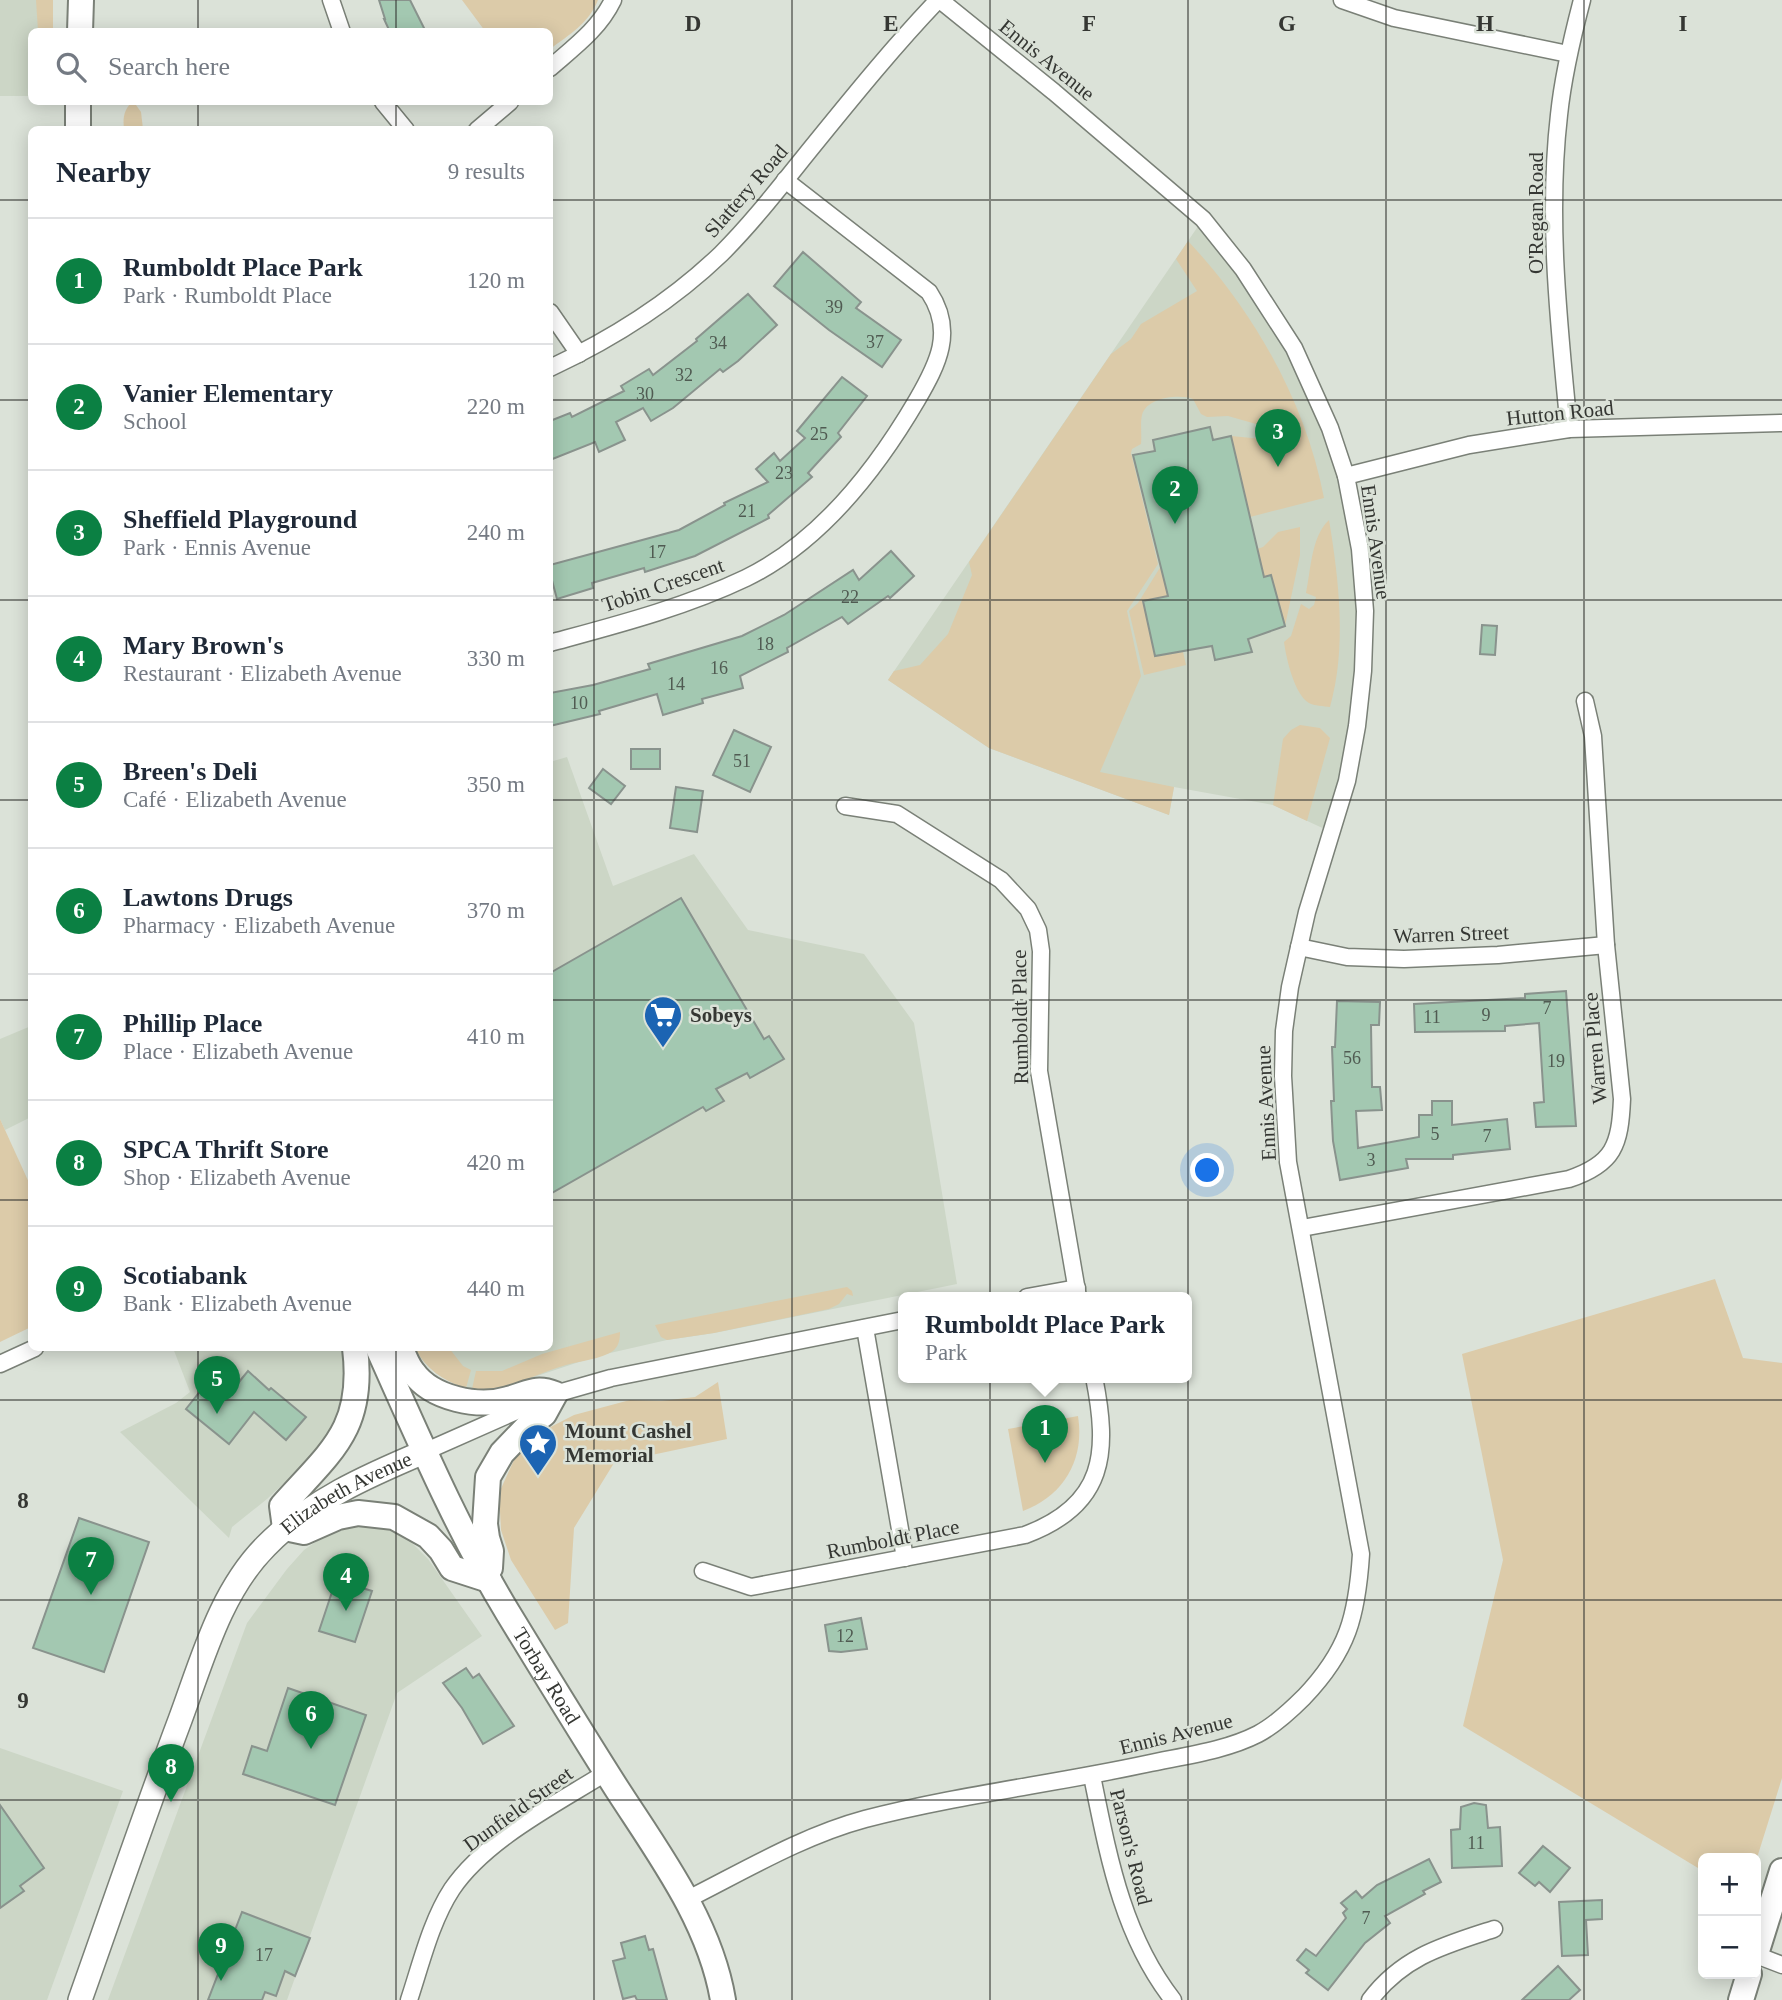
<!DOCTYPE html>
<meta charset="utf-8">
<style>
:root{--surface:#fff;--page:#f2f2f3;--text:#1f2937;--muted:#747a83;--line:#e0e1e3;--accent:#0b8043}
body{margin:0;font-family:"Times New Roman",serif;background:var(--page);color:var(--text)}
.controls{position:absolute;right:21px;bottom:21px;display:grid;overflow:hidden;border-radius:10px;box-shadow:0 4px 18px #0003}
.controls button{width:63px;height:63px;display:grid;place-items:center;padding:0;border:0;border-bottom:2px solid var(--line);background:var(--surface);color:var(--text);font:35px sans-serif}
.you{position:absolute;left:1208px;top:1171px;width:24px;height:24px;margin:-18px;border:5px solid #fff;border-radius:50%;background:#1a73e8;box-shadow:0 0 0 10px #1a73e833}
.badge{display:grid;place-items:center;width:46px;height:46px;border-radius:50%;background:var(--accent);color:#fff;font-size:23px;font-weight:700}
.pin{position:absolute;translate:-50% -58px;filter:drop-shadow(0 2px 4px #0008)}
.pin::after{content:'';position:absolute;top:37px;width:24px;height:21px;background:inherit;clip-path:polygon(0 0,100% 0,50% 100%)}
.popup{position:absolute;left:898px;top:1292px;width:294px;height:91px;box-sizing:border-box;display:grid;place-content:center;border-radius:10px;background:var(--surface);filter:drop-shadow(0 2px 5px #0005);font-size:23px;white-space:nowrap;color:var(--muted)}
.popup b{font-size:26px;color:var(--text)}
.popup::after{content:'';position:absolute;left:50%;top:100%;margin-left:-14px;border:14px solid transparent;border-top-color:var(--surface)}
.list{margin:0;padding:0;list-style:none}
h2{display:flex;justify-content:space-between;align-items:center;height:91px;margin:0;padding:0 28px;font-size:30px}
h2 small{font-size:23px;font-weight:400;color:var(--muted)}
.list li{display:grid;grid-template-columns:46px 1fr auto;gap:21px;align-items:center;box-sizing:border-box;height:126px;padding:0 28px;border-top:2px solid var(--line)}
.list b{display:block;font-size:26px;white-space:nowrap}
.list p{margin:0;font-size:23px;white-space:nowrap;color:var(--muted)}
.list em{font-size:23px;font-style:normal;color:var(--muted)}
.icon{flex:none;width:38px;height:38px;fill:none;stroke:currentColor;stroke-width:2;stroke-linecap:round;stroke-linejoin:round}
.map{position:relative;flex:none;width:1782px;height:2000px;overflow:hidden}
.search{position:absolute;background:var(--surface);box-shadow:0 4px 18px #0003;left:28px;top:28px;width:525px;height:77px;display:flex;align-items:center;gap:18px;box-sizing:border-box;padding:0 24px;border-radius:10px;color:var(--muted);font-size:26px}
.panel{position:absolute;background:var(--surface);box-shadow:0 4px 18px #0003;left:28px;top:126px;width:525px;height:1225px;border-radius:10px}
.map>svg:first-child{display:block}
.built{fill:#ccd6c6}
.green{fill:#dccba9}
.building{fill:#a3c8b1;stroke:#89938d;stroke-width:2}
.lines{fill:none;stroke-linecap:round;stroke-linejoin:round}
.minor-casing{stroke:#7a8077;stroke-width:19}
.secondary-casing{stroke:#7a8077;stroke-width:26}
.primary-casing{stroke:#7a8077;stroke-width:28}
.minor{stroke:#fff;stroke-width:16}
.secondary{stroke:#fff;stroke-width:23}
.primary{stroke:#fff;stroke-width:24}
.grid{fill:none;stroke:#353733;stroke-width:2;stroke-opacity:0.55}
.labels{text-anchor:middle;dominant-baseline:central;stroke-width:5;stroke-linejoin:round;paint-order:stroke}
.number-label{font-size:18px;fill:#505b52}
.street-label{font-size:21px;fill:#353733;stroke:#dbe2d8}
.poi-label{font-size:21px;font-weight:bold;fill:#353733;stroke:#dbe2d8;text-anchor:start}
.grid-label{font-size:23px;text-anchor:middle;font-weight:bold;fill:#353733;stroke:#dbe2d8;stroke-width:5;stroke-linejoin:round;paint-order:stroke}
</style>
<div class="map">
<svg width="1782" height="2000" viewBox="0 0 1782 2000">
<rect width="100%" height="100%" fill="#dbe2d8"/>
<g class="built">
<path d="M0 0H53V31L32 32 31 96H0Z"/>
<path d="M1203 219 1294 348 1346 476 1363 671 1331 832 1273 805 1174 787 1169 815 989 748 888 680Z"/>
<path d="M567 757 613 886 694 854 748 930 864 954 914 1023 957 1284 714 1333 667 1340 597 1356 510 1385 488 1389H472L458 1385 437 1374 420 1358 415 1348H550V762Z"/>
<path d="M31 1026V1117L5 1130 0 1119V1039Z"/>
<path d="M173 1348H343L346 1392 339 1415 326 1440 313 1456 267 1499 232 1527 229 1538 120 1432 176 1403 190 1392Z"/>
<path d="M368 1525H380L406 1537 428 1559 482 1636 397 1693 287 2000H108L247 1623 287 1569 304 1550 324 1536 348 1526Z"/>
<path d="M0 1748 123 1791 47 2000H0Z"/>
</g>
<g class="green">
<path d="M36 0H53V31H38Z"/>
<path d="M462 0H598C589 23 569 35 550 49V32L485 31Z"/>
<path d="M130 104 136 105 141 112 143 129H124C123 120 123 112 130 104Z"/>
<path d="M1188 241C1254 311 1306 403 1324 498L1250 517 1231 436 1262 439 1281 431 1228 416 1207 417 1201 414 1193 399C1179 394 1147 397 1142 415 1140 424 1142 435 1141 444L1132 449 1131 453 1158 564 1127 611 1141 676 1100 772 1174 787 1169 815 989 748 888 680 894 671 920 665 948 634 972 575 969 562 1111 354 1131 339 1141 324 1197 291 1176 259Z"/>
<path d="M1329 520C1339 580 1347 648 1330 707 1324 706 1314 706 1309 703 1294 694 1286 657 1284 642L1291 636 1301 604 1309 609 1314 605 1316 597 1306 593C1311 570 1311 537 1329 520Z"/>
<path d="M1300 527V555L1285 626 1271 575 1264 577 1257 549 1263 547 1278 532Z"/>
<path d="M1161 566 1168 596 1143 602 1155 656 1183 652 1186 665 1144 675 1129 611 1138 603Z"/>
<path d="M1300 725 1320 728 1330 738 1307 821 1273 805 1283 739 1291 730Z"/>
<path d="M0 1119 31 1187V1327L0 1342Z"/>
<path d="M1715 1279 1743 1358 1782 1363V1778L1756 1861V1858H1703V1871L1463 1726 1503 1560 1462 1354Z"/>
<path d="M847 1287 852 1291 853 1296 847 1294 839 1304 829 1309 714 1333 667 1340 661 1337 655 1325Z"/>
<path d="M620 1332C620 1339 619 1346 613 1351 601 1359 580 1361 566 1365 535 1374 505 1392 472 1389L476 1371H502L542 1354Z"/>
<path d="M415 1348H449L463 1366 471 1370 466 1388C443 1381 426 1369 415 1348Z"/>
<path d="M718 1382 727 1439 614 1463 574 1528 568 1623 555 1630 511 1560 501 1530 499 1493 514 1460 535 1435 574 1415 630 1400 661 1401 695 1397Z"/>
<path d="M1078 1416C1085 1459 1064 1496 1023 1511L1008 1429Z"/>
</g>
<g class="building">
<path d="M379 0H410L426 32H390L384 19H385Z"/>
<path d="M803 252 861 302 856 308 901 340 882 367 829 330 774 286Z"/>
<path d="M748 294 777 325 738 361 723 372 720 369 673 408 651 421 643 408 616 422 625 440 599 452 595 442 550 460V421L570 413 572 417 624 391 621 386 649 369 653 375 697 341 696 339Z"/>
<path d="M842 377 867 396 838 433 841 437 808 473 812 477 768 515 769 518 695 556 645 572 644 568 592 583 593 588 557 599 550 573V565L679 530 725 505 724 503 768 482 756 469 774 453 780 461 805 438 797 431Z"/>
<path d="M1210 427 1213 440 1231 436 1264 577 1271 575 1285 626 1248 639 1252 652 1215 660 1212 646 1155 656 1143 601 1168 596 1133 455 1155 451 1153 440Z"/>
<path d="M891 551 914 576 890 598 888 596 848 624 842 617 787 648 788 652 740 676 743 688 702 699 703 703 663 715 657 694 599 711 600 714 550 726V693L593 685 650 669 648 664 742 636 784 615 853 570 859 580Z"/>
<path d="M1482 625 1497 626 1495 655 1480 654Z"/>
<path d="M734 730 771 747 750 792 713 775Z"/>
<rect x="631" y="749" width="29" height="20"/>
<path d="M603 769 625 786 611 804 589 788Z"/>
<path d="M676 787 703 791 697 832 670 828Z"/>
<path d="M681 898 764 1039 769 1036 784 1059 750 1078 747 1073 716 1089 724 1101 706 1111 703 1107 550 1194V973Z"/>
<path d="M1566 991 1576 1126 1536 1127 1534 1103 1544 1102 1539 1023 1505 1026V1031L1415 1032 1414 1004 1525 998V994Z"/>
<path d="M1337 1001 1380 1002 1379 1025H1371L1372 1087H1380L1382 1110 1356 1111 1358 1148 1419 1137V1115H1432V1101H1452V1125L1507 1119 1510 1149 1453 1155V1159H1406L1408 1168 1340 1180 1333 1141 1331 1101H1334L1332 1047H1335Z"/>
<path d="M248 1371 269 1390 271 1388 306 1417 286 1440 254 1412 229 1444 186 1409 206 1384 225 1399Z"/>
<path d="M79 1518 149 1542 104 1672 33 1648Z"/>
<path d="M336 1580 372 1591 355 1642 319 1631Z"/>
<path d="M861 1618 867 1649 841 1652 829 1651 825 1625Z"/>
<path d="M466 1668 473 1678 479 1674 514 1726 483 1744 462 1708 443 1683Z"/>
<path d="M288 1688 366 1715 335 1805 243 1774 252 1746 267 1751Z"/>
<path d="M1474 1803 1486 1805 1488 1828 1500 1827 1502 1866 1452 1868 1451 1830 1460 1829 1461 1807Z"/>
<path d="M0 1805 44 1868 20 1886 24 1891 0 1908Z"/>
<path d="M1543 1846 1570 1868 1550 1892 1539 1882 1535 1886 1519 1873Z"/>
<path d="M1429 1859 1441 1882 1423 1891 1425 1894 1385 1916 1390 1923 1365 1943 1328 1990 1306 1973 1309 1970 1297 1960 1306 1949 1316 1956 1346 1918 1343 1913 1347 1909 1341 1903 1356 1891 1362 1898 1377 1885Z"/>
<path d="M1602 1900V1919L1586 1920 1588 1955 1562 1956 1559 1902Z"/>
<path d="M242 1912 310 1938 295 1976 285 1971 276 1996 265 1992 262 2000H208Z"/>
<path d="M645 1936 649 1950 653 1949 667 2000H637L635 1996 623 1999 613 1961 625 1958 621 1943Z"/>
<path d="M1558 1966 1580 1990 1569 2000H1522Z"/>
</g>
<g class="lines">
<defs>
<g id="minor">
<path d="M331 0 342 32"/>
<path d="M1342 0 1394 18 1568 54"/>
<path d="M550 68C574 47 599 29 613 0"/>
<path d="M383 102 406 130"/>
<path d="M477 130 510 102"/>
<path d="M550 312 579 354"/>
<path d="M550 368C612 339 671 302 721 254 756 219 786 179 817 141 856 93 895 45 938 0"/>
<path d="M1569 429C1559 325 1547 219 1559 115 1563 76 1572 38 1582 0"/>
<path d="M1346 476 1469 445 1569 429 1782 423"/>
<path d="M550 643C616 625 683 608 746 578 820 542 876 470 917 400 938 364 955 331 929 292L785 180"/>
<path d="M845 806 897 814 1001 880 1028 909 1038 930 1041 951 1039 1071 1078 1297"/>
<path d="M1299 947 1347 957 1404 959 1498 955 1606 945"/>
<path d="M1302 1228 1569 1179C1614 1164 1620 1145 1622 1099L1606 945 1593 736 1585 701"/>
<path d="M1027 1297 1077 1288"/>
<path d="M865 1328 905 1558"/>
<path d="M0 1364 35 1348"/>
<path d="M424 1452 555 1394 611 1378 903 1320"/>
<path d="M703 1571 751 1587 1025 1535C1106 1505 1109 1452 1094 1377"/>
<path d="M1092 1776C1108 1854 1122 1935 1173 2000"/>
<path d="M686 1900C744 1871 802 1836 865 1819 957 1795 1053 1784 1146 1764 1183 1756 1225 1751 1258 1734 1275 1725 1290 1711 1304 1697 1348 1651 1357 1616 1361 1554L1288 1162 1283 1076 1284 1031 1290 987 1307 912 1347 781 1357 726 1363 671 1365 611 1360 549 1346 476 1330 428 1294 348 1243 269 1203 219 1054 92 940 0"/>
<path d="M1756 1955 1782 1965"/>
<path d="M409 2000C421 1964 431 1921 452 1889 486 1839 556 1804 607 1772"/>
<path d="M1370 2000C1403 1956 1445 1945 1494 1929"/>
</g>
<g id="secondary">
<path id="s1" d="M80 2000C113 1907 145 1813 180 1720 202 1661 220 1592 266 1546 310 1501 367 1476 424 1452"/>
</g>
<g id="primary">
<path d="M80 32 81 0"/>
<path d="M78 102V130"/>
<path d="M355 1348C365 1429 331 1451 282 1506L285 1528 304 1532 338 1517 358 1513 394 1517 428 1536 441 1550 452 1568 489 1580"/>
<path id="s2" d="M378 1348C418 1437 457 1529 508 1613 544 1672 580 1731 617 1789 659 1854 710 1922 723 2000"/>
<path d="M401 1348C404 1356 407 1365 413 1372 432 1399 479 1408 508 1399 528 1394 535 1386 555 1394L544 1414 527 1427 502 1453 488 1477 485 1524 487 1538 491 1551 490 1568"/>
<path d="M1756 1954 1782 1871"/>
<path d="M1741 2000 1749 1974"/>
</g>
</defs>
<use href="#minor" class="minor-casing"/>
<use href="#secondary" class="secondary-casing"/>
<use href="#primary" class="primary-casing"/>
<use href="#minor" class="minor"/>
<use href="#secondary" class="secondary"/>
<use href="#primary" class="primary"/>
</g>
<path class="grid" d="M198 0V32M396 0V32M594 0V2000M792 0V2000M990 0V2000M1188 0V2000M1386 0V2000M1584 0V2000M198 102V130M396 102V130M0 200H32M550 200H1782M0 400H32M550 400H1782M0 600H32M550 600H1782M0 800H32M550 800H1782M0 1000H32M550 1000H1782M0 1200H32M550 1200H1782M198 1348V2000M396 1348V2000M0 1400H1782M0 1600H1782M0 1800H1782"/>
<defs>
<symbol id="supermarket-pin" viewBox="-11 -11 22 30"><path d="M0 17L-7.5 6A9.5 9.5 0 1 1 7.5 6Z" fill="#1c64b3" stroke="#dbe2d8"/><path d="M-6-5.5h2.5l.6 2H6L4.5 2H-2.5L-4.4-4H-6ZM-1.5 3.2a1.3 1.3 0 1 0 .1 0ZM3 3.2a1.3 1.3 0 1 0 .1 0Z" fill="#fff"/></symbol>
<symbol id="sight-pin" viewBox="-11 -11 22 30"><path d="M0 17L-7.5 6A9.5 9.5 0 1 1 7.5 6Z" fill="#1c64b3" stroke="#dbe2d8"/><path d="M0-6L1.8-2.2L6-1.7L2.9 1.2L3.7 5.4L0 3.3L-3.7 5.4L-2.9 1.2L-6-1.7L-1.8-2.2Z" fill="#fff"/></symbol>
</defs>
<g fill-rule="evenodd">
<use href="#supermarket-pin" x="641" y="993" width="44" height="60"/>
<use href="#sight-pin" x="516" y="1421" width="44" height="60"/>
</g>
<g class="labels">
<g class="number-label">
<text x="834" y="307">39</text>
<text x="875" y="342">37</text>
<text x="718" y="343">34</text>
<text x="684" y="375">32</text>
<text x="645" y="394">30</text>
<text x="819" y="434">25</text>
<text x="784" y="473">23</text>
<text x="747" y="511">21</text>
<text x="657" y="552">17</text>
<text x="850" y="597">22</text>
<text x="765" y="644">18</text>
<text x="719" y="668">16</text>
<text x="676" y="684">14</text>
<text x="579" y="703">10</text>
<text x="742" y="761">51</text>
<text x="1547" y="1008">7</text>
<text x="1486" y="1015">9</text>
<text x="1432" y="1017">11</text>
<text x="1352" y="1058">56</text>
<text x="1556" y="1061">19</text>
<text x="1435" y="1134">5</text>
<text x="1487" y="1136">7</text>
<text x="1371" y="1160">3</text>
<text x="845" y="1636">12</text>
<text x="1476" y="1843">11</text>
<text x="1366" y="1918">7</text>
<text x="264" y="1955">17</text>
</g>
<g class="street-label">
<text transform="translate(1047 60) rotate(39)">Ennis Avenue</text>
<text transform="translate(746 191) rotate(-49)">Slattery Road</text>
<text transform="translate(1536 213) rotate(-90)">O'Regan Road</text>
<text transform="translate(1560 413) rotate(-6)">Hutton Road</text>
<text transform="translate(1376 542) rotate(82)">Ennis Avenue</text>
<text transform="translate(663 585) rotate(-19)">Tobin Crescent</text>
<text transform="translate(1451 934) rotate(-2)">Warren Street</text>
<text transform="translate(1020 1017) rotate(-91)">Rumboldt Place</text>
<text transform="translate(1595 1048) rotate(-95)">Warren Place</text>
<text transform="translate(1266 1103) rotate(-93)">Ennis Avenue</text>
<text stroke="none"><textPath href="#s1" startOffset="590">Elizabeth Avenue</textPath></text>
<text transform="translate(893 1539) rotate(-11)">Rumboldt Place</text>
<text stroke="none"><textPath href="#s2" startOffset="369">Torbay Road</textPath></text>
<text transform="translate(1176 1734) rotate(-14)">Ennis Avenue</text>
<text transform="translate(518 1809) rotate(-36)">Dunfield Street</text>
<text transform="translate(1131 1847) rotate(76)">Parson's Road</text>
</g>
<g class="poi-label">
<text x="690" y="1015">Sobeys</text>
<text x="565" y="1431">Mount Cashel<tspan x="565" dy="24">Memorial</tspan></text>
</g>
</g>
<g class="grid-label">
<text x="693" y="31">D</text>
<text x="891" y="31">E</text>
<text x="1089" y="31">F</text>
<text x="1287" y="31">G</text>
<text x="1485" y="31">H</text>
<text x="1683" y="31">I</text>
<text x="23" y="1508">8</text>
<text x="23" y="1708">9</text>
</g>
</svg>
<div class="controls">
<button>+</button>
<button>−</button>
</div>
<div class="you"></div>
<div class="pin badge" style="left:1045px;top:1463px">1</div>
<div class="popup"><b>Rumboldt Place Park</b>Park</div>
<div class="pin badge" style="left:1175px;top:524px">2</div>
<div class="pin badge" style="left:1278px;top:467px">3</div>
<div class="pin badge" style="left:346px;top:1611px">4</div>
<div class="pin badge" style="left:217px;top:1414px">5</div>
<div class="pin badge" style="left:311px;top:1749px">6</div>
<div class="pin badge" style="left:91px;top:1595px">7</div>
<div class="pin badge" style="left:171px;top:1802px">8</div>
<div class="pin badge" style="left:221px;top:1981px">9</div>
<div class="search"><svg class="icon" aria-label="search" viewBox="0 0 24 24"><circle cx="10" cy="10" r="6"/><path d="M15 15l6 6"/></svg>Search here</div>
<section class="panel">
<h2>Nearby<small>9 results</small></h2>
<ul class="list">
<li><span class="badge">1</span><div><b>Rumboldt Place Park</b><p>Park · Rumboldt Place</p></div><em>120 m</em></li>
<li><span class="badge">2</span><div><b>Vanier Elementary</b><p>School</p></div><em>220 m</em></li>
<li><span class="badge">3</span><div><b>Sheffield Playground</b><p>Park · Ennis Avenue</p></div><em>240 m</em></li>
<li><span class="badge">4</span><div><b>Mary Brown's</b><p>Restaurant · Elizabeth Avenue</p></div><em>330 m</em></li>
<li><span class="badge">5</span><div><b>Breen's Deli</b><p>Café · Elizabeth Avenue</p></div><em>350 m</em></li>
<li><span class="badge">6</span><div><b>Lawtons Drugs</b><p>Pharmacy · Elizabeth Avenue</p></div><em>370 m</em></li>
<li><span class="badge">7</span><div><b>Phillip Place</b><p>Place · Elizabeth Avenue</p></div><em>410 m</em></li>
<li><span class="badge">8</span><div><b>SPCA Thrift Store</b><p>Shop · Elizabeth Avenue</p></div><em>420 m</em></li>
<li><span class="badge">9</span><div><b>Scotiabank</b><p>Bank · Elizabeth Avenue</p></div><em>440 m</em></li>
</ul>
</section>
</div>
